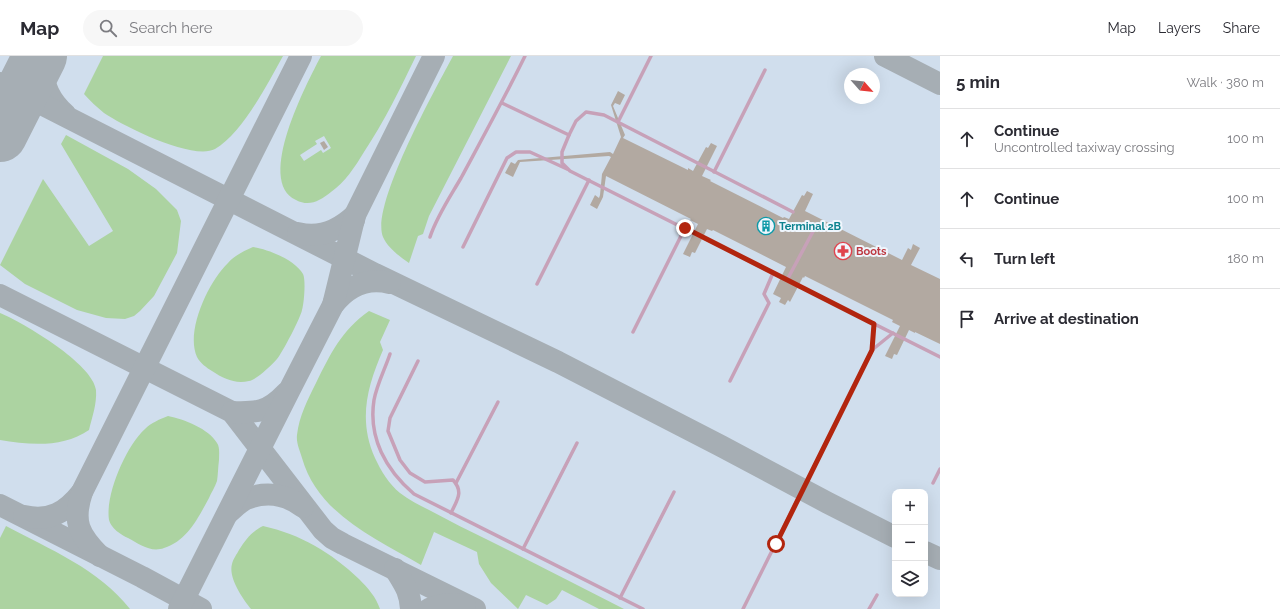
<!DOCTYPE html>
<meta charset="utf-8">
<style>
:root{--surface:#fff;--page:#f7f7f7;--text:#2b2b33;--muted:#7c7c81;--line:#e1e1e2}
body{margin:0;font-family:Raleway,sans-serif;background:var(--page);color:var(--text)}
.controls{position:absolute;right:12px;bottom:12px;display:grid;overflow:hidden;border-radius:8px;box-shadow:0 4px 16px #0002}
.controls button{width:36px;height:36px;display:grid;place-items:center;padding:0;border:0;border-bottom:1px solid var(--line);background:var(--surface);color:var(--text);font:20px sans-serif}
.compass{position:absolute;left:844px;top:12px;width:36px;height:36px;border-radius:50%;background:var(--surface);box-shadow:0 4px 16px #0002;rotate:117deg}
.stop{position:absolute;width:12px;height:12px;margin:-9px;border:3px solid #b2250e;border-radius:50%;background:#fff}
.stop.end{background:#b2250e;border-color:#fff;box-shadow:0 1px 4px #0008}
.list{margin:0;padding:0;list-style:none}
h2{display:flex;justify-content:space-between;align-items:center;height:52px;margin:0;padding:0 16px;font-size:17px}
h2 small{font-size:13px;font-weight:400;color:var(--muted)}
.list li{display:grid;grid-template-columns:26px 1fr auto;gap:12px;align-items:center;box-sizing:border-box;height:60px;padding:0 16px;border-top:1px solid var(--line)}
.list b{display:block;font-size:15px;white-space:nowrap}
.list p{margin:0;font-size:13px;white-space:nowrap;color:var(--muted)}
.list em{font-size:13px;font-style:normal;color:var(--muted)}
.icon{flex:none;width:22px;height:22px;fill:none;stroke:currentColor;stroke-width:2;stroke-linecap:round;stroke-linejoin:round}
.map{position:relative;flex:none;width:940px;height:553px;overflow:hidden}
header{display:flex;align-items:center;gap:24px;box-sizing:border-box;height:56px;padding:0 20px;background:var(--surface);border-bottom:1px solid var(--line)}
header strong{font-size:19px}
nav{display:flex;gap:22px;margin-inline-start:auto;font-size:14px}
.search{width:280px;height:36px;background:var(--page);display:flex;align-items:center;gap:10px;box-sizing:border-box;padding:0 14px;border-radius:22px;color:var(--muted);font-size:15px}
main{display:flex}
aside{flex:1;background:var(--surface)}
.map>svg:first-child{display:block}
.built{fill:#d0deed;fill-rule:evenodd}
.green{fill:#acd3a1;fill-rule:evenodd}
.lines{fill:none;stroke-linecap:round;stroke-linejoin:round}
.taxiway{stroke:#a6aeb4;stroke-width:22}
.runway{stroke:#a6aeb4;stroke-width:54}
.building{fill:#b2a9a1}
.lane{stroke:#c7a1b8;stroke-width:3.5}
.route{stroke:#b2250e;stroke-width:5}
.labels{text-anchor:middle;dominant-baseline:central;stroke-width:4;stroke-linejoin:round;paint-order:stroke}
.culture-label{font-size:11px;font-weight:bold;fill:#0d838f;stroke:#eff6fd;text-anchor:start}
.health-label{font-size:11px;font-weight:bold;fill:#be3a42;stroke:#eff6fd;text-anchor:start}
</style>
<header>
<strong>Map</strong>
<div class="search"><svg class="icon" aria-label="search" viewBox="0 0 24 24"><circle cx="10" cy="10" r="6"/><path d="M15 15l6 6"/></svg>Search here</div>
<nav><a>Map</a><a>Layers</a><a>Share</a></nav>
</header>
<main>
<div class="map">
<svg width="940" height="553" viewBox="0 0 940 553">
<rect width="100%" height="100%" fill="#e1e9f2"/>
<path class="built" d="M0 0H940V553H0ZM850 18H874V42H850ZM895 436H925V538H895Z"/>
<g class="green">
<path d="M103 0H283C268 27 242 78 215 93 193 105 123 70 104 57 97 51 90 45 84 38Z"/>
<path d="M321 0H416C400 33 384 66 364 96 355 111 345 126 331 136 320 145 309 151 296 144 255 125 307 27 321 0ZM324 80 331 92 323 97 321 94 304 105 300 99 317 88 315 85Z"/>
<path d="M453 0H511L429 160 423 178 418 180 409 207C399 200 388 192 383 181 370 150 436 32 453 0Z"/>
<path d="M66 79 128 113 156 133 177 154 181 165 177 197 154 240 140 255 134 260 125 263 106 262 77 254 25 228 0 209 43 123 89 190 113 175 61 88Z"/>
<path d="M253 191C268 193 295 204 303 218 306 224 304 248 302 254 301 261 282 297 277 303 272 309 256 324 249 325 235 328 224 323 212 315 207 312 200 307 197 301 185 275 209 225 228 207 235 199 244 195 253 191Z"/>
<path d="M369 255 390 264 380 286 383 294C367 331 358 364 375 402 381 415 389 428 400 437 409 444 421 450 431 455 450 465 469 475 488 484 534 507 579 530 624 553H599L562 534 556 543 547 549 526 539 518 553 491 527 479 508 477 496 434 476 421 509C375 482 318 458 302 402 300 395 296 387 297 379 299 360 308 343 316 327 331 297 341 275 369 255Z"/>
<path d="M0 257C24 267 93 308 96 334 97 348 92 361 89 374 63 392 30 389 0 384Z"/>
<path d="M168 360C184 363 209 373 217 387 220 391 219 399 219 404 218 411 218 419 217 425 215 431 211 437 209 442 198 462 187 485 164 492 151 497 139 488 128 482 121 479 111 472 109 464 105 439 126 390 145 373 151 367 160 363 168 360Z"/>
<path d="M6 470C49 493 99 513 130 553H0V482Z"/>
<path d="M263 470C300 478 332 497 359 523 368 532 376 541 380 553H251C243 543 228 522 232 508 233 503 237 498 239 494 246 483 251 476 263 470Z"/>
</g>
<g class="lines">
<g class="taxiway">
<path d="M44 0C40 23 48 43 65 58"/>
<path d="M885 0 940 28"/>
<path d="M0 27 375 218 558 306 721 390 828 447 895 481"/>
<path d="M298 177C320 183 339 174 355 159L354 164"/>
<path d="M0 239 232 356 323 474 332 482 343 488 475 553"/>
<path d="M334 246 333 249C347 231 367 221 390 227"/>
<path d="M232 356C257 357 268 356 286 337"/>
<path d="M0 449 142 521 201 553"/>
<path d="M228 457C234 452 240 446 246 443 266 435 286 438 303 451"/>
<path d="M24 460C50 466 66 456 82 436"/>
<path d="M925 496 940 503"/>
<path d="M100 500C79 479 72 466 82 436L301 0"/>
<path d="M395 513C404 528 410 535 411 553"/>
<path d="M179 553 290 333 333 249 355 159 434 0"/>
<path d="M429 553C441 548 452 547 465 549"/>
</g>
<path class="runway" d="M0 79 40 0"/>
</g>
<g class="building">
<path d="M618 35 625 39 620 49 615 47 613 50 625 79 623 82 688 114V112L693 115 706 91 708 92 711 87 717 90 702 120 711 124 710 125 783 162 784 161 789 163 802 139 804 140 807 135 813 138 805 155 902 204 908 192 911 194 913 188 920 192 911 209 940 223V288L915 276V277L909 274 897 299 894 298 892 303 885 300 900 270 892 266 893 264 805 220 804 222 803 221 790 246 788 244 785 249 779 246 781 242 773 238 786 211 713 174 712 175 707 173 695 197 692 196 690 201 683 198 698 168 690 164 691 163 606 120 603 141 597 153 590 149 595 139 599 142 600 139 602 118 611 101 609 100 520 106 513 121 505 117 511 106 515 108 518 104 610 96 613 98 621 81 611 49Z"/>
<path d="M324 85 328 91 324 94 320 87Z"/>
</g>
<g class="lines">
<g class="lane">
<path d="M502 47 569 79"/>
<path d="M618 66 651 0"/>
<path d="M714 116 765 14"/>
<path d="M793 156 604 59 586 56 576 65 569 79 562 96V107L570 115 940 301"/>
<path d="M430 181C437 160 450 141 461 122 483 81 505 41 525 0"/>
<path d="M463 191 507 102 516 96H530L567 113"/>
<path d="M787 224 817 168"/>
<path d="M537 228 589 124"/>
<path d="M874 267 872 294 893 277"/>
<path d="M633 276 685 172"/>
<path d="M390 298C385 313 377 328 374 344 368 382 386 414 414 438L643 553"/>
<path d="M418 305 390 362 388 375 400 404 410 417 425 426 453 424C464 436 457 444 451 457"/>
<path d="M730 325 769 247 764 238 773 217"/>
<path d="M456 427 498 346"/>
<path d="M933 427 940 413"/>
<path d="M523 493 577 387"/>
<path d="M620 542 674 436"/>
<path d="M743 553 872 294"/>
<path d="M869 553 877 539"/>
</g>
</g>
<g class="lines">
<path class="route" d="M685 172 874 268 872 294 776 488"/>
</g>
<defs>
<symbol id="building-ring" viewBox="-11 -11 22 22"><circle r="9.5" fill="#eff6fd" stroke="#0f9aa8" stroke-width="1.5"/><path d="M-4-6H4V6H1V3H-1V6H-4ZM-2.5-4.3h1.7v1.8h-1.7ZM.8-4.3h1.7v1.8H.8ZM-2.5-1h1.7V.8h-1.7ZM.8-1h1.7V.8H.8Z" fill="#0f9aa8"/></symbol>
<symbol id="pharmacy-ring" viewBox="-11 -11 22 22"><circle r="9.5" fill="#eff6fd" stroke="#e0444e" stroke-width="1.5"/><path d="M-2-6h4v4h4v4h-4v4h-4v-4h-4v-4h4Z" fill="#e0444e"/></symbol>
</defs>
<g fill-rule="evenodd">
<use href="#building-ring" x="756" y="160" width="20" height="20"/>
<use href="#pharmacy-ring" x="833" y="185" width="20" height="20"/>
</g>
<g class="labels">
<g class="culture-label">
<text x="779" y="170">Terminal 2B</text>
</g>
<g class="health-label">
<text x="856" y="195">Boots</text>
</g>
</g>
</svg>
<div class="controls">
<button>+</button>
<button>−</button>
<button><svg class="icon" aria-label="layers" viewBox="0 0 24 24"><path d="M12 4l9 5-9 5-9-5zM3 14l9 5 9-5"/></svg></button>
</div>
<svg class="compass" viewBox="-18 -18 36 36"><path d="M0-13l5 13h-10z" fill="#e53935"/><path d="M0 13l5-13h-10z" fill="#7c7c81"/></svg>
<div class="stop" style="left:776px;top:488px"></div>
<div class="stop end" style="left:685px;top:172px"></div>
</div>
<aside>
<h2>5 min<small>Walk · 380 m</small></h2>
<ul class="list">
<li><svg class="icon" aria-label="ahead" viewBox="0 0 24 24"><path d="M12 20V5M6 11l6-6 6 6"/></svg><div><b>Continue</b><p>Uncontrolled taxiway crossing</p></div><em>100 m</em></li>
<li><svg class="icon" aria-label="ahead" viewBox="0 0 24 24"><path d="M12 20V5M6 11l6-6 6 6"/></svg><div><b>Continue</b></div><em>100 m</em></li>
<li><svg class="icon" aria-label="left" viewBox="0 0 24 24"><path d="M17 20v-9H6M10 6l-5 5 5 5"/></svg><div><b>Turn left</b></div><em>180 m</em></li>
<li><svg class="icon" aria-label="arrive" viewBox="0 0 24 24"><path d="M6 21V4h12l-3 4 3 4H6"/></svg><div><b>Arrive at destination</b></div></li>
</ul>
</aside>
</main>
